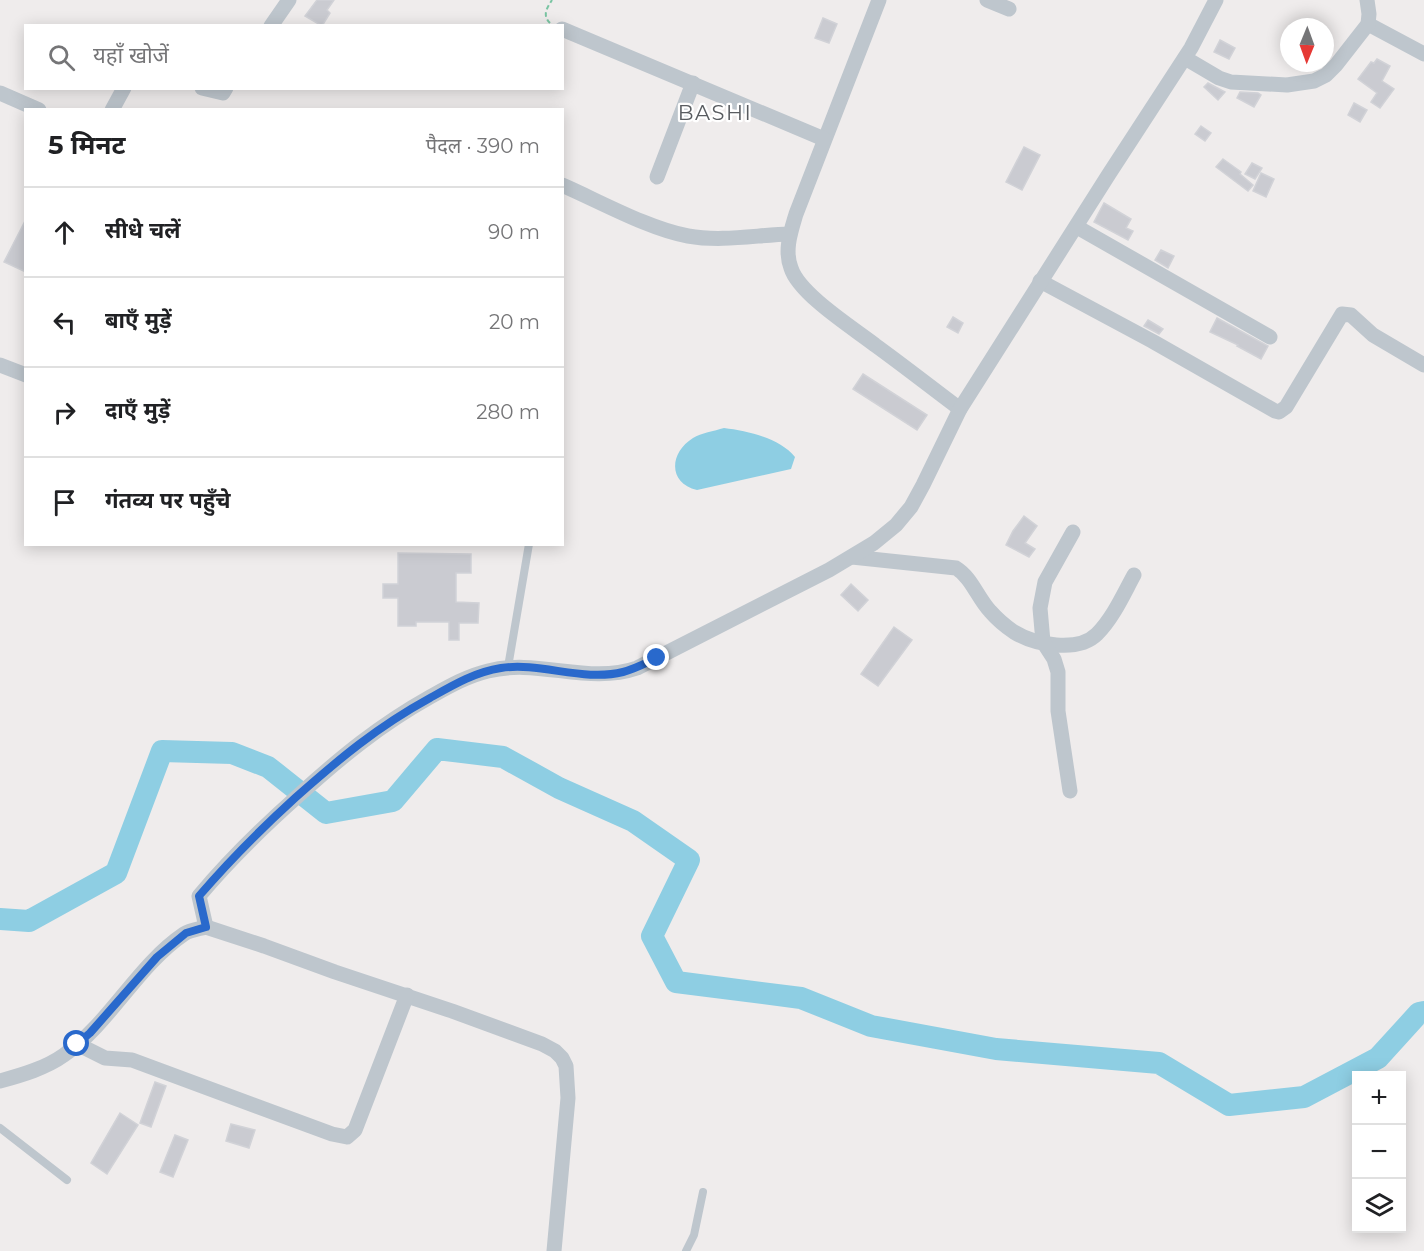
<!DOCTYPE html>
<html lang="hi">
<meta charset="utf-8">
<style>
:root{--surface:#fff;--page:#f6f6f6;--text:#202124;--muted:#757577;--line:#e0e0e0}
body{margin:0;font-family:Montserrat,"Noto Sans Devanagari",sans-serif;background:var(--page);color:var(--text)}
.controls{position:absolute;right:18px;bottom:18px;display:grid;overflow:hidden;border-radius:0px;box-shadow:0 3px 15px #0003}
.controls button{width:54px;height:54px;display:grid;place-items:center;padding:0;border:0;border-bottom:2px solid var(--line);background:var(--surface);color:var(--text);font:30px sans-serif}
.compass{position:absolute;left:1280px;top:18px;width:54px;height:54px;border-radius:50%;background:var(--surface);box-shadow:0 3px 15px #0003;rotate:181deg}
.stop{position:absolute;width:18px;height:18px;margin:-14px;border:4px solid #2969cc;border-radius:50%;background:#fff}
.stop.end{background:#2969cc;border-color:#fff;box-shadow:0 2px 6px #0008}
.list{margin:0;padding:0;list-style:none}
h2{display:flex;justify-content:space-between;align-items:center;height:78px;margin:0;padding:0 24px;font-size:26px}
h2 small{font-size:20px;font-weight:400;color:var(--muted)}
.list li{display:grid;grid-template-columns:39px 1fr auto;gap:18px;align-items:center;box-sizing:border-box;height:90px;padding:0 24px;border-top:2px solid var(--line)}
.list b{display:block;font-size:22px;white-space:nowrap}
.list em{font-size:20px;font-style:normal;color:var(--muted)}
.icon{flex:none;width:33px;height:33px;fill:none;stroke:currentColor;stroke-width:2;stroke-linecap:round;stroke-linejoin:round}
.map{position:relative;flex:none;width:1424px;height:1251px;overflow:hidden}
.search{position:absolute;background:var(--surface);box-shadow:0 3px 15px #0003;left:24px;top:24px;width:540px;height:66px;display:flex;align-items:center;gap:15px;box-sizing:border-box;padding:0 21px;border-radius:0px;color:var(--muted);font-size:22px}
.panel{position:absolute;background:var(--surface);box-shadow:0 3px 15px #0003;left:24px;top:108px;width:540px;height:438px;border-radius:0px}
.map>svg:first-child{display:block}
.water{fill:#8ecee3}
.lines{fill:none;stroke-linecap:round;stroke-linejoin:round}
.river{stroke:#8ecee3;stroke-width:22}
.building{fill:#cacbd1;stroke:#d1d2d7;stroke-width:1.5}
.path{stroke:#79c4a2;stroke-width:2;stroke-dasharray:4.5 3;stroke-linecap:butt}
.lane{stroke:#bec6cd;stroke-width:8}
.street{stroke:#bec6cd;stroke-width:15}
.route{stroke:#2969cc;stroke-width:8}
.labels{text-anchor:middle;dominant-baseline:central;stroke-width:4.5;stroke-linejoin:round;paint-order:stroke}
.quarter-label{font-size:21px;letter-spacing:1.5px;fill:#595c60;stroke:#fff}
</style>
<div class="map">
<svg width="1424" height="1251" viewBox="0 0 1424 1251">
<rect width="100%" height="100%" fill="#efecec"/>
<path class="water" d="M724 428C748 431 780 438 795 457L791 469 697 490C668 483 669 453 693 438 701 433 714 431 724 428Z"/>
<g class="lines">
<path class="river" d="M0 919 29 921 116 873 162 751 232 753 268 767 326 813 393 801 437 749 503 757 559 788 633 821 689 860 652 936 676 982 801 998 871 1026 996 1049 1159 1063 1229 1105 1304 1097 1378 1058 1419 1013 1424 1012"/>
</g>
<g class="building">
<path d="M317 0H334L327 10 330 13 322 26 305 16Z"/>
<path d="M823 18 837 24 829 43 815 38Z"/>
<path d="M1220 40 1235 48 1229 59 1214 52Z"/>
<path d="M1377 59 1390 66 1382 81 1394 89 1380 108 1371 102 1377 93 1358 79 1371 62 1374 63Z"/>
<path d="M1208 83 1225 92 1218 100 1204 87Z"/>
<path d="M1240 92 1258 93 1261 95 1254 107 1237 98Z"/>
<path d="M1354 103 1367 110 1360 122 1348 115Z"/>
<path d="M1201 126 1211 133 1205 141 1195 134Z"/>
<path d="M1024 147 1040 155 1022 190 1006 182Z"/>
<path d="M1223 159 1241 172 1240 174 1253 185 1248 191 1216 167Z"/>
<path d="M1252 163 1262 168 1255 179 1245 174Z"/>
<path d="M1261 173 1274 179 1266 197 1253 191Z"/>
<path d="M1104 203 1131 219 1126 228 1133 231 1128 240 1094 222Z"/>
<path d="M26 219V272L4 262Z"/>
<path d="M1161 250 1174 256 1168 268 1155 260Z"/>
<path d="M953 317 963 323 958 333 947 327Z"/>
<path d="M1217 318 1268 346 1261 359 1237 346 1238 345 1210 332Z"/>
<path d="M1148 320 1163 329 1159 334 1144 326Z"/>
<path d="M863 374 927 415 917 430 853 389Z"/>
<path d="M1024 516 1037 526 1025 543 1035 549 1029 557 1006 545 1013 531Z"/>
<path d="M398 553 471 554V573H456V602L479 603 478 623H459V640H449V622H416V626H398V598H383V584H398Z"/>
<path d="M851 584 868 600 858 611 841 595Z"/>
<path d="M894 627 912 640 878 686 861 674Z"/>
<path d="M155 1082 166 1086 151 1127 140 1123Z"/>
<path d="M120 1113 138 1125 107 1174 91 1163Z"/>
<path d="M231 1124 255 1130 249 1148 226 1141Z"/>
<path d="M175 1135 188 1140 173 1177 160 1172Z"/>
</g>
<g class="lines">
<path class="path" d="M550 23C542 15 547 8 552 0"/>
<g class="lane">
<path d="M508 667 529 544"/>
<path d="M0 1128 67 1180"/>
<path d="M686 1251 694 1235 703 1192"/>
</g>
<g class="street">
<path d="M879 0 796 214C791 231 784 250 791 268 799 294 853 328 875 345 904 366 932 388 960 409"/>
<path d="M987 0 1009 9"/>
<path d="M1368 24 1424 54"/>
<path d="M271 26 289 0"/>
<path d="M562 29 824 139"/>
<path d="M1185 58 1219 78 1231 82 1287 85 1314 81 1326 75 1336 65 1368 24 1369 14 1367 0"/>
<path d="M202 88 223 93 226 88"/>
<path d="M0 93 39 110"/>
<path d="M112 110 124 88"/>
<path d="M657 177 693 83"/>
<path d="M562 185C599 201 649 229 688 236 722 242 756 235 790 234"/>
<path d="M1077 227 1270 337"/>
<path d="M1040 281 1152 341 1275 411 1279 412 1286 407 1342 314 1351 315 1373 335 1424 365"/>
<path d="M0 365 26 375"/>
<path d="M852 557 956 568C972 578 977 597 990 611 997 619 1005 626 1014 632 1035 645 1078 653 1097 634 1113 618 1123 595 1134 575"/>
<path d="M1070 791 1058 711V672L1054 659 1043 642 1040 608 1045 582 1073 532"/>
<path d="M206 927 264 946 335 972 452 1011 542 1044 555 1051 562 1058 566 1066 568 1098 554 1251"/>
<path d="M77 1044 105 1058 132 1060 332 1134 347 1137 355 1130 407 995"/>
<path d="M0 1081C22 1075 46 1068 64 1055 111 1022 137 966 184 934 190 930 199 929 206 927L199 896C230 859 263 827 299 795 341 757 380 725 430 697 448 687 467 676 488 671 538 658 588 685 637 668L829 570 874 543 896 525 911 507 923 485 960 409 1109 174 1191 48 1216 0"/>
</g>
</g>
<g class="lines">
<path class="route" d="M77 1044 90 1033 157 957 186 933 206 927 199 896C229 861 261 829 295 798 339 759 377 727 430 698 453 685 475 672 501 668 541 662 583 682 623 672 635 669 646 663 657 658"/>
</g>
<g class="labels">
<g class="quarter-label">
<text x="715" y="112">BASHI</text>
</g>
</g>
</svg>
<div class="controls">
<button>+</button>
<button>−</button>
<button><svg class="icon" aria-label="layers" viewBox="0 0 24 24"><path d="M12 4l9 5-9 5-9-5zM3 14l9 5 9-5"/></svg></button>
</div>
<svg class="compass" viewBox="-18 -18 36 36"><path d="M0-13l5 13h-10z" fill="#e53935"/><path d="M0 13l5-13h-10z" fill="#757577"/></svg>
<div class="stop" style="left:77px;top:1044px"></div>
<div class="stop end" style="left:657px;top:658px"></div>
<div class="search"><svg class="icon" aria-label="search" viewBox="0 0 24 24"><circle cx="10" cy="10" r="6"/><path d="M15 15l6 6"/></svg>यहाँ खोजें</div>
<section class="panel">
<h2>5 मिनट<small>पैदल · 390 m</small></h2>
<ul class="list">
<li><svg class="icon" aria-label="ahead" viewBox="0 0 24 24"><path d="M12 20V5M6 11l6-6 6 6"/></svg><div><b>सीधे चलें</b></div><em>90 m</em></li>
<li><svg class="icon" aria-label="left" viewBox="0 0 24 24"><path d="M17 20v-9H6M10 6l-5 5 5 5"/></svg><div><b>बाएँ मुड़ें</b></div><em>20 m</em></li>
<li><svg class="icon" aria-label="right" viewBox="0 0 24 24"><path d="M7 20v-9h11M14 6l5 5-5 5"/></svg><div><b>दाएँ मुड़ें</b></div><em>280 m</em></li>
<li><svg class="icon" aria-label="arrive" viewBox="0 0 24 24"><path d="M6 21V4h12l-3 4 3 4H6"/></svg><div><b>गंतव्य पर पहुँचे</b></div></li>
</ul>
</section>
</div>
